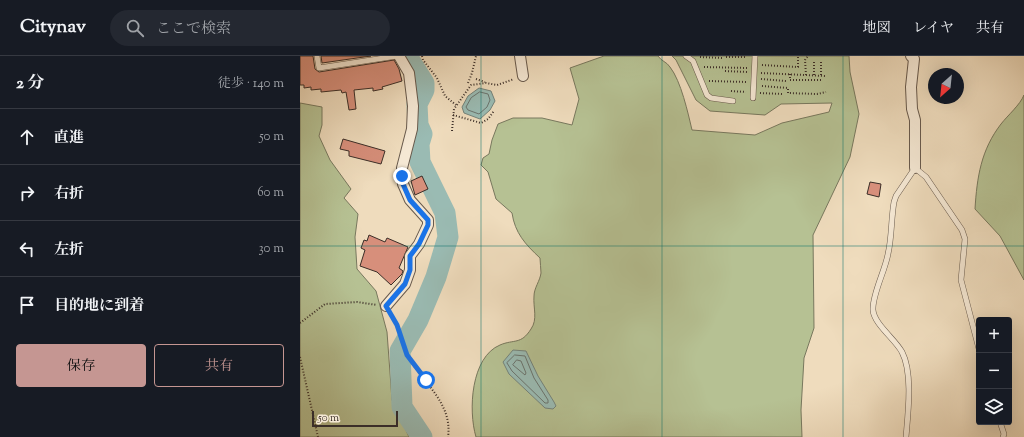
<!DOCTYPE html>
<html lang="ja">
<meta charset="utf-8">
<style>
:root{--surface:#171b24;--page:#242831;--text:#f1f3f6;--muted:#9ea1a6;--line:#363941;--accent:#c59692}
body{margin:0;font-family:"Sorts Mill Goudy","Noto Serif JP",serif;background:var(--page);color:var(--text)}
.controls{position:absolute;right:12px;bottom:12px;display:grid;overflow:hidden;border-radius:4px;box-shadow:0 4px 16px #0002}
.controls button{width:36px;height:36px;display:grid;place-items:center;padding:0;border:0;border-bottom:1px solid var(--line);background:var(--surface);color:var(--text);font:20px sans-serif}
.compass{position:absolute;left:628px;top:12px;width:36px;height:36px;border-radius:50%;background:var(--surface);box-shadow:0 4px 16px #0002;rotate:207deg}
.scale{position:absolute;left:12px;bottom:10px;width:86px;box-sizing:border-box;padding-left:4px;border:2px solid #3b2e28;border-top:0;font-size:11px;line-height:14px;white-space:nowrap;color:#3b2e28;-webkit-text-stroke:3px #f5e8d4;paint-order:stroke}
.stop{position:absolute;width:12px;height:12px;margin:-9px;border:3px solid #1a73e8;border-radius:50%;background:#fff}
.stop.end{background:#1a73e8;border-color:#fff;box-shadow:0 1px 4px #0008}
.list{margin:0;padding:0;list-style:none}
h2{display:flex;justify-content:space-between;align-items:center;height:52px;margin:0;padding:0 16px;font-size:17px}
h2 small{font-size:13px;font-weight:400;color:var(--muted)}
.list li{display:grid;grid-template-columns:26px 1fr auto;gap:12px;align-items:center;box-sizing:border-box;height:56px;padding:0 16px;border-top:1px solid var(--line)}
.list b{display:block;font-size:15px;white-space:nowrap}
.list em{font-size:13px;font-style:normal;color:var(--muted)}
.actions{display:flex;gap:8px;padding:12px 16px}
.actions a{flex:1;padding:9px 0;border:1px solid var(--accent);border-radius:4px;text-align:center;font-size:14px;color:var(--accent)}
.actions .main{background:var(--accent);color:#111}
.icon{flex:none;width:22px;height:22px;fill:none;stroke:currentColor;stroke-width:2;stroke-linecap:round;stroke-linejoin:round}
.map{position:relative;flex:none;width:724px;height:381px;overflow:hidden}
header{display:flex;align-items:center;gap:24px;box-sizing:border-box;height:56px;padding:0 20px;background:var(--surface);border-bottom:1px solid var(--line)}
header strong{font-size:19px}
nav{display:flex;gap:22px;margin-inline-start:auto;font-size:14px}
.search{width:280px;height:36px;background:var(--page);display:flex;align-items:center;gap:10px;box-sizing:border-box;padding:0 14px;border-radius:22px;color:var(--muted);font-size:15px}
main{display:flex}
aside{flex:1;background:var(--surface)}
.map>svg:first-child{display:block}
.green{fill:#b6c193;stroke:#78785e}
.water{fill:#9abbb3;stroke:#74837b}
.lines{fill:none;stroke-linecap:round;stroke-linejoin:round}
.shore{stroke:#6a746e;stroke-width:1}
.river{stroke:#9abbb3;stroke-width:21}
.building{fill:#d78f7b;stroke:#3b2e28}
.lane-casing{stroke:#685a4d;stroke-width:6}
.street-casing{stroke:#685a4d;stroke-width:12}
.path{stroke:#3b2e28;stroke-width:2;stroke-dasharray:1 2;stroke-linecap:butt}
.lane{stroke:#f5e8d4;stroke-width:5}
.street{stroke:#f5e8d4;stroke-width:10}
.route{stroke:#1a73e8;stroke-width:5}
.grid{fill:none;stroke:#0f766e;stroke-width:1;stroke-opacity:0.55}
</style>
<header>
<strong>Citynav</strong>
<div class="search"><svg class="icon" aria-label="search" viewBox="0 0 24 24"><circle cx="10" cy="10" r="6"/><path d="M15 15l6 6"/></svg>ここで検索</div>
<nav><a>地図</a><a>レイヤ</a><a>共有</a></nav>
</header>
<main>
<aside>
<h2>2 分<small>徒歩 · 140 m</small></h2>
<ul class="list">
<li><svg class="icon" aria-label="ahead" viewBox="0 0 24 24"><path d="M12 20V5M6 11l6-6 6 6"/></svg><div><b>直進</b></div><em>50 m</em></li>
<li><svg class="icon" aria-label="right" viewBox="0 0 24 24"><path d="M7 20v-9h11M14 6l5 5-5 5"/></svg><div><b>右折</b></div><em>60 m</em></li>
<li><svg class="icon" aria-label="left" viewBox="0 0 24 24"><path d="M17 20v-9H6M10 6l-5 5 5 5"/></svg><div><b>左折</b></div><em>30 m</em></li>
<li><svg class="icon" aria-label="arrive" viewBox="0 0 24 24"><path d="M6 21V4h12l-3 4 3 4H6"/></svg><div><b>目的地に到着</b></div></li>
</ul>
<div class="actions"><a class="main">保存</a><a>共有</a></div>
</aside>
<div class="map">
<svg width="724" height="381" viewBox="0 0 724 381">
<rect width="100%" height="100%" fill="#efdcbd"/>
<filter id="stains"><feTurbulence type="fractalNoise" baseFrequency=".005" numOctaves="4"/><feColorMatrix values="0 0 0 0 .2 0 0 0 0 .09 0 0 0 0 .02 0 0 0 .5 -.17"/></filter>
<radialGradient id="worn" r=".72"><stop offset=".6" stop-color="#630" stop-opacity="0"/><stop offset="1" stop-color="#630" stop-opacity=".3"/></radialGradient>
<g class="green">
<path d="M304 0H358C361 5 367 6 370 11 381 25 388 57 392 74L455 79 482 67 529 56 532 47 481 48 465 59 410 55 396 44 376 4 372 0H549L550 16 559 58 550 101 513 179 514 272 504 302 501 354 502 381H176C168 354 171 301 200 289 214 283 221 289 231 273 238 263 233 252 234 240 234 232 240 225 241 217 241 212 240 207 240 202 225 188 215 177 212 157L196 143 188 116 181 109 183 102 189 98 192 84 198 68 213 62H242L272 69 279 43 270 12Z"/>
<path d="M724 39V224L700 180 675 153C677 121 681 94 701 68 708 59 720 49 724 39Z"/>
<path d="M0 47 22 51V69L19 80 30 104 51 133 44 142 58 158 55 181 57 213 76 235 87 276 92 344 109 381H0Z"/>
</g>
<g class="water">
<path d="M179 32 191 35 195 45 190 54 180 63 164 57 162 51 168 40Z"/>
<path d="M213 294 226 295 238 320 254 346 256 350 253 353 245 352 209 318 203 306Z"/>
</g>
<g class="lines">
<g class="shore">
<path d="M180 36 188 38 190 44 187 51 179 58 168 54 166 51 171 42Z"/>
<path d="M215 299 225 300 234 322 248 344V347H245L212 315 207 307Z"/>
<path d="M217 304 221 305 226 317 225 319 213 309Z"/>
</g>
<path class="river" d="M107 0 124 27V34L117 48 118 69 122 78 119 88 120 106 145 157 148 181 136 221 118 264 100 295 102 351 122 381"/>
</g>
<g class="building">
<path d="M0 0H13L15 13 19 16 94 4 99 13 102 25 82 31 83 33 73 35V32L54 34 56 53 49 54 46 36 42 37 41 34 21 36V33L11 34V31L4 32V29H0Z"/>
<path d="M21 0H71L22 7Z"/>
<path d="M43 83 85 95 81 108 49 100V95L40 93Z"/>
<path d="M122 120 128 133 115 139 111 125Z"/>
<path d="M570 126 581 128 579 141 567 138Z"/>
<path d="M69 179 85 186 87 182 108 191 99 212 103 215 102 218 91 229 77 216 60 210 65 194 61 192 64 184 67 185Z"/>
</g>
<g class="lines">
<defs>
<g id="lane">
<path d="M17 0 19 12 97 0"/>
<path d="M386 0 393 5 407 39 411 42 433 45"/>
<path d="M453 42 455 0"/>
<path d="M700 366 704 378 703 381"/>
<path d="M606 381C608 357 613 317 602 296 595 283 574 268 573 254 572 239 585 215 588 198 592 181 591 163 594 146L596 140 615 112 626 121 662 174 665 183 661 224 679 293"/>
</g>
<g id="street">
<path d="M220 0 223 20"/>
<path d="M611 0 614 3 611 31 612 53 615 64V112"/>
<path d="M86 250 105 228 110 214V200L119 188 128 169V164L110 144 103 128 102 112 112 73 113 50 109 17 99 0"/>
</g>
</defs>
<use href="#lane" class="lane-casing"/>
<use href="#street" class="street-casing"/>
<g class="path">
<path d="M122 0 123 4 137 22 145 40 156 49"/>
<path d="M400 1 423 2"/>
<path d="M426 1H447"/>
<path d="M521 6V19"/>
<path d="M462 9 498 11V0"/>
<path d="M404 11 447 12"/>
<path d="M425 15 447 16"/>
<path d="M461 17 526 20"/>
<path d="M490 18V24H521"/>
<path d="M506 19 505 4 508 0"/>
<path d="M514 19V5"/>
<path d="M176 23 185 26"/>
<path d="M461 23 486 25"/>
<path d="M409 25 447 26"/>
<path d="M168 27 172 17 176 0"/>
<path d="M462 30 488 32V37L517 38 526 36"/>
<path d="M431 35 446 36"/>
<path d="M460 37 482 38"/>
<path d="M153 59 181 67 188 63 194 55"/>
<path d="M152 75 154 53 171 29 186 27 197 29 214 23"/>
<path d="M91 258C98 271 100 285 107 298 121 326 153 346 148 381"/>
<path d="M0 267 25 248 57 246 77 249"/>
<path d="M0 301 18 381"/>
</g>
<use href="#lane" class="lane"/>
<use href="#street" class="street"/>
</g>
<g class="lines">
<path class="route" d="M102 120 103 128 110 144 128 164V169L119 188 110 200V214L105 228 86 250 97 269 107 299 126 324"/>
</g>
<path class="grid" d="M181 0V381M362 0V381M543 0V381M0 190H724"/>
<rect width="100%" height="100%" filter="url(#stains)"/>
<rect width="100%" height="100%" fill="url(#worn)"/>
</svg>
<div class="controls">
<button>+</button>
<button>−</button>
<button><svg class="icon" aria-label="layers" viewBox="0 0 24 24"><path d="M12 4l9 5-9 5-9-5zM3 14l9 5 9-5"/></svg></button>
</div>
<svg class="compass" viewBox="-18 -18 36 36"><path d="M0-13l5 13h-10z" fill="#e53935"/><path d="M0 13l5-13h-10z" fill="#9ea1a6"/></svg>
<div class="scale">50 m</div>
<div class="stop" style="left:126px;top:324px"></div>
<div class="stop end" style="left:102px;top:120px"></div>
</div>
</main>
